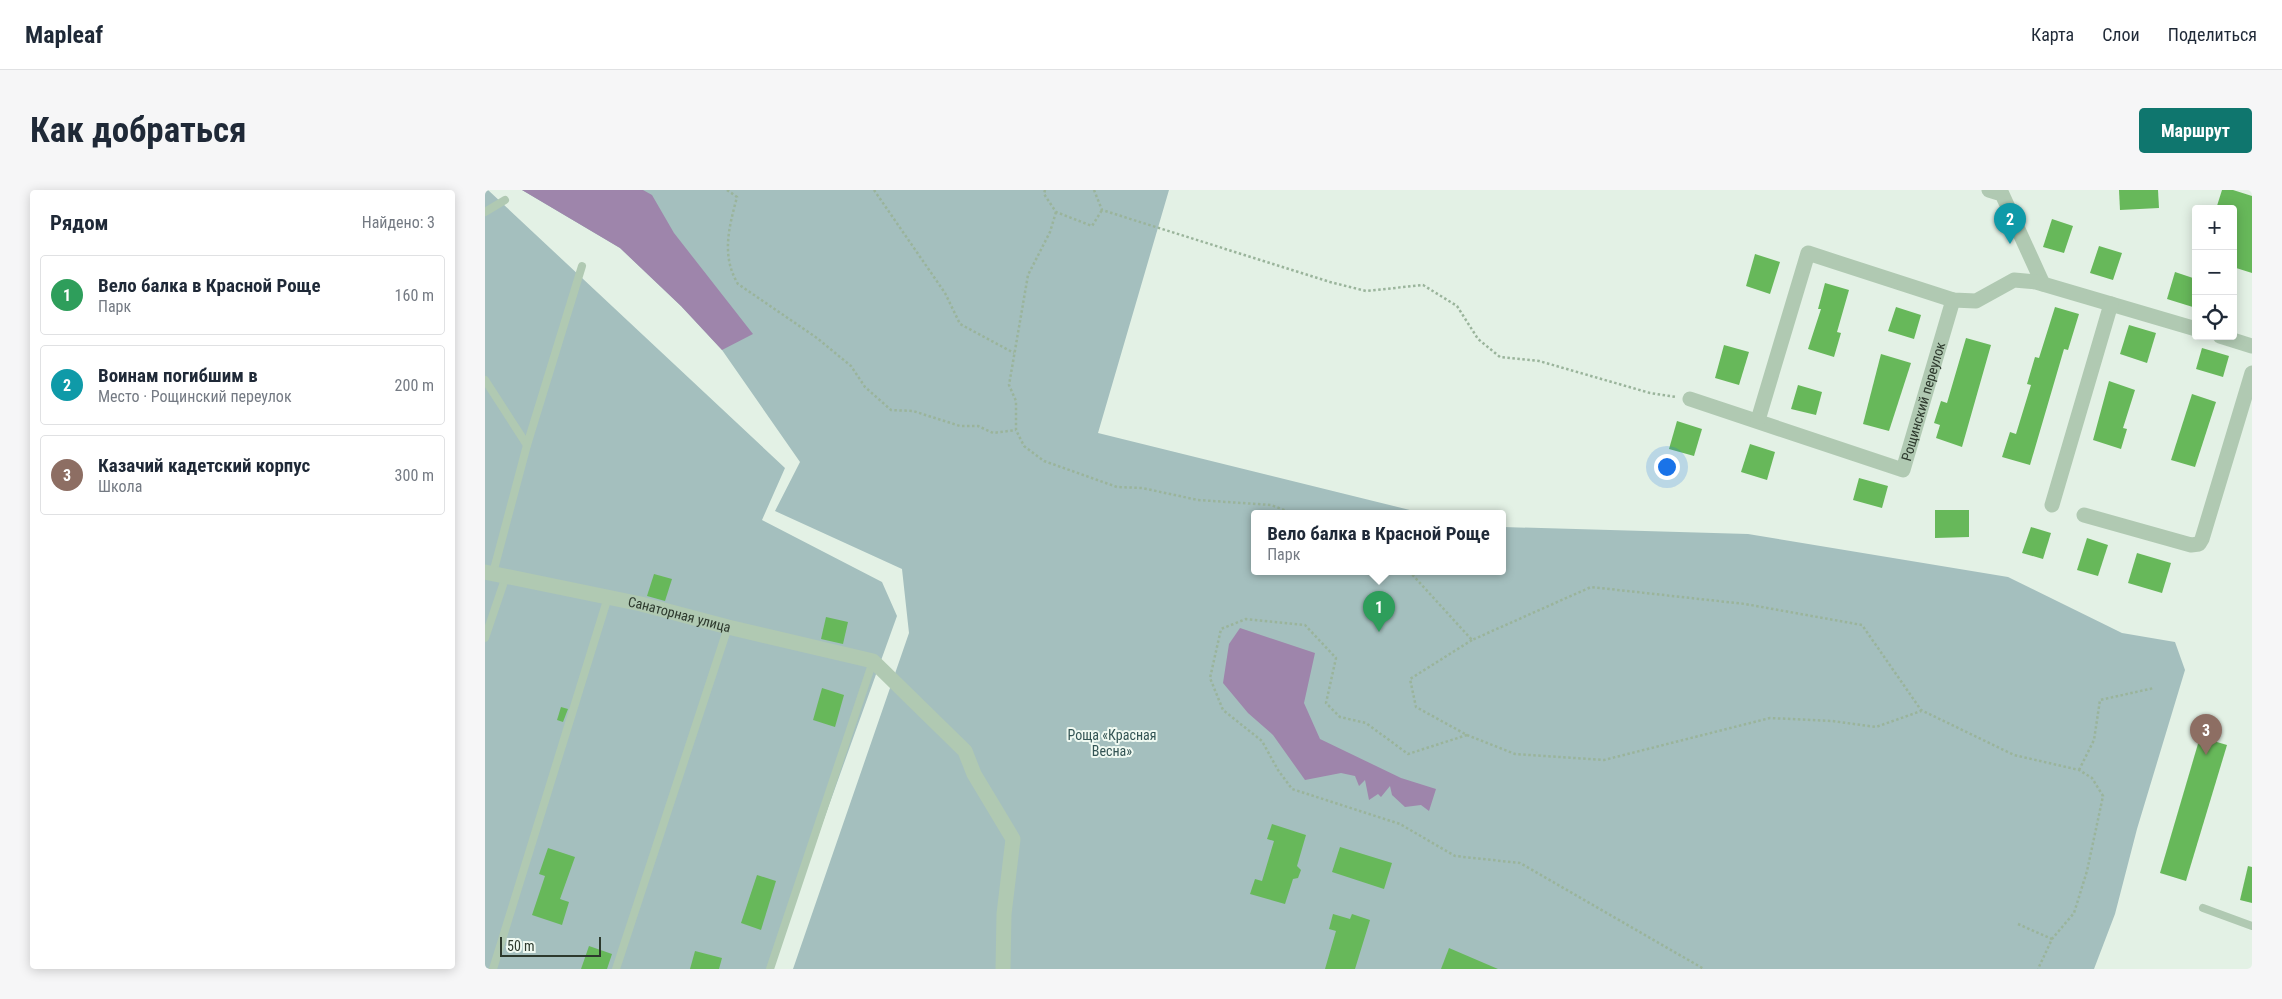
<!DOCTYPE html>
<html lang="ru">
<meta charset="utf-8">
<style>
:root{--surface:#fff;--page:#f6f6f7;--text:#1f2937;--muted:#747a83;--line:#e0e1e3;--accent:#0f766e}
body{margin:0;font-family:"Roboto Condensed",sans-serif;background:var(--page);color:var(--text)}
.controls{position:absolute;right:15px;top:15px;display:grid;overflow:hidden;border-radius:5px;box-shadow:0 2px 12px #0003}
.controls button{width:45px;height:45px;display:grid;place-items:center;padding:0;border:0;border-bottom:1px solid var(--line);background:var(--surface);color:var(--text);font:25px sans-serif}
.scale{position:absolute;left:15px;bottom:12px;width:101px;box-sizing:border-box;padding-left:5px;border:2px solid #2d392d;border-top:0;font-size:14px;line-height:18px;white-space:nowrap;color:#2d392d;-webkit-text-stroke:4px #eff9f1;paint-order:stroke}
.you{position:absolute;left:1181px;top:276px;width:18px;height:18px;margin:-12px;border:4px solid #fff;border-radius:50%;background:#1a73e8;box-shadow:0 0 0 8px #1a73e833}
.badge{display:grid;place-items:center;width:32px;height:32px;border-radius:50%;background:var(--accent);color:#fff;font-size:16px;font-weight:700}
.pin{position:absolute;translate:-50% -41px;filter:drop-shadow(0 1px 2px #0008)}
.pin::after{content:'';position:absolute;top:26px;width:18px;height:15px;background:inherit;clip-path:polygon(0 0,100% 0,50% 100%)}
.popup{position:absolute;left:766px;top:320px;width:255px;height:65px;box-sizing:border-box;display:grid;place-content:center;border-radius:5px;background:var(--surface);filter:drop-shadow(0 1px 4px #0005);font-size:16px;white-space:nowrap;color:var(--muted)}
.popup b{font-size:19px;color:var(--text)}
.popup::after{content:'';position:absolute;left:50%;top:100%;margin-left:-10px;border:10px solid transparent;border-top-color:var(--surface)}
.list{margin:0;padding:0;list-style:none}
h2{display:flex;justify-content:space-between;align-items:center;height:65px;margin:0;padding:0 20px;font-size:21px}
h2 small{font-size:16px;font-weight:400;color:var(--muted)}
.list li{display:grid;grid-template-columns:32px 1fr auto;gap:15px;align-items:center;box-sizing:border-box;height:80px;margin:0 10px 10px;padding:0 10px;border:1px solid var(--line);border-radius:5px}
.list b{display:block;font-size:19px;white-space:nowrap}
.list p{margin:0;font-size:16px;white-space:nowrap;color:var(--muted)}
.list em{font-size:16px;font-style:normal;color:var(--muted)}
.icon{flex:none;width:28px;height:28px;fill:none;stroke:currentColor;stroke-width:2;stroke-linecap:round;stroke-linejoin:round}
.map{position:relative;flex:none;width:1767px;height:779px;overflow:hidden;border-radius:5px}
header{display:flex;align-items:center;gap:30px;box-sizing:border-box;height:70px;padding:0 25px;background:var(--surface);border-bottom:1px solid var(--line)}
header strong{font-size:24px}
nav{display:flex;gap:28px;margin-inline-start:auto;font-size:18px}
.intro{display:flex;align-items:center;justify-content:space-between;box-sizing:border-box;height:120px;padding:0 30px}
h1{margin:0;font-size:35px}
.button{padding:12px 22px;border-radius:5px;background:var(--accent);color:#fff;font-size:18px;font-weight:700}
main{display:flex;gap:30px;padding:0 30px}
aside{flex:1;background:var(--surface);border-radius:5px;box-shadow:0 2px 12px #0003}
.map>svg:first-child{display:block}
.green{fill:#a4bfbe}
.water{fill:#9e85ab}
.building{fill:#67b85a}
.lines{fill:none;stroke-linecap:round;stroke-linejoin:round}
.path{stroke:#9ab49b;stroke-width:2.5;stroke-dasharray:2.5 2.5;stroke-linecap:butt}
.lane{stroke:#b0c9b2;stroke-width:8}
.street{stroke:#b0c9b2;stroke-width:15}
.labels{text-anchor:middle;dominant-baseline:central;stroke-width:4;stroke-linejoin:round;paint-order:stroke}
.street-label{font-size:14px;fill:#2d392d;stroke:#eff9f1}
.park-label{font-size:14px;fill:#335454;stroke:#eff9f1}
</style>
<header>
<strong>Mapleaf</strong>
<nav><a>Карта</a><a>Слои</a><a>Поделиться</a></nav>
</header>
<div class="intro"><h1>Как добраться</h1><a class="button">Маршрут</a></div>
<main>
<aside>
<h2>Рядом<small>Найдено: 3</small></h2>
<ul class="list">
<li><span class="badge" style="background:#2e9e5b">1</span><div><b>Вело балка в Красной Роще</b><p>Парк</p></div><em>160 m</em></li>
<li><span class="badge" style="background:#0f9aa8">2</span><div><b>Воинам погибшим в</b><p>Место · Рощинский переулок</p></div><em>200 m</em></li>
<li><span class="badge" style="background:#8d6e63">3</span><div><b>Казачий кадетский корпус</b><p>Школа</p></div><em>300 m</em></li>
</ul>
</aside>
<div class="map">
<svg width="1767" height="779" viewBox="0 0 1767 779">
<rect width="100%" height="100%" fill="#e3f1e5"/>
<g class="green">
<path d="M0 0H3L300 278 277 330 397 392 412 426 285 779H0Z"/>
<path d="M37 0H684L613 243 937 323H770V381H1018V337L1263 344 1523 387 1637 443 1690 452 1700 480 1652 639 1630 724 1609 779H308L424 443 417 379 290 321 315 272 237 160 196 116 135 58Z"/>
</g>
<g class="water">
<path d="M37 0H158L167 5 189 43 268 144 237 160 196 116 135 58Z"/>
<path d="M755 438 830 463 819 513 835 549 916 588 951 599 944 621 936 615 920 617 907 605 905 596 896 607 893 604 884 610 880 590 874 596 870 586 856 583 820 590 788 545 763 523 738 493 744 454Z"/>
</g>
<g class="building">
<path d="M1634 0H1673L1674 18 1635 20Z"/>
<path d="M1737 0H1748L1767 6V83L1748 77V19H1731Z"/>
<path d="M1567 29 1588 36 1579 63 1558 57Z"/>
<path d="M1614 56 1637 63 1628 90 1605 83Z"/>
<path d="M1270 64 1295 72 1285 104 1261 96Z"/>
<path d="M1690 82 1711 89V118L1682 109Z"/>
<path d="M1340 93 1364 100 1352 142 1356 143 1349 167 1323 159 1336 119H1333Z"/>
<path d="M1411 117 1436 125 1429 149 1403 141Z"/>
<path d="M1570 117 1594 124 1583 160 1579 159 1545 275 1517 267 1525 242 1531 244 1546 195 1542 194 1550 167 1554 168Z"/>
<path d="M1644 135 1671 143 1662 173 1635 164Z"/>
<path d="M1481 148 1506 155 1477 257 1451 248 1455 235 1449 233 1456 211 1462 213Z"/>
<path d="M1239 155 1264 162 1254 195 1230 188Z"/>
<path d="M1717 158 1744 166 1738 187 1711 179Z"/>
<path d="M1396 164 1426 173 1404 241 1378 234Z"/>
<path d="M1624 191 1650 200 1638 238 1642 239 1636 259 1608 250Z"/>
<path d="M1313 195 1337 202 1331 225 1306 219Z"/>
<path d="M1707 204 1731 212 1710 277 1686 270Z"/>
<path d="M1192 231 1217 239 1209 266 1184 259Z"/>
<path d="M1265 254 1290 262 1282 290 1256 282Z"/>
<path d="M1374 288 1403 296 1397 318 1368 310Z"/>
<path d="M1450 320H1484V347L1450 348Z"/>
<path d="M1546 337 1566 343 1558 369 1537 363Z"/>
<path d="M1602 348 1623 355 1613 386 1592 380Z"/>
<path d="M1652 363 1686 373 1677 403 1643 393Z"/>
<path d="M169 384 187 389 180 411 162 406Z"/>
<path d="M341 427 363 432 358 454 336 449Z"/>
<path d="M337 498 359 505 350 537 328 530Z"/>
<path d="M76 517 83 519 78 532 72 530Z"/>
<path d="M1715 547 1742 555 1701 691 1675 683Z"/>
<path d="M787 634 821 645 812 676 816 680 813 688 808 689 800 714 765 704 770 689 777 691 789 651 782 649Z"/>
<path d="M855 657 907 673 899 699 847 682Z"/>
<path d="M63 658 90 667 75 709 84 712 77 735 47 725 60 686 54 684Z"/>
<path d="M1763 676 1767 677V713L1755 710Z"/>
<path d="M272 685 291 691 276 740 256 733Z"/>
<path d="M848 724 865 729 867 724 885 730 870 779H840L851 741 844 739Z"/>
<path d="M104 756 127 764 122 779H96Z"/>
<path d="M964 758 1013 779H956Z"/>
<path d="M210 761 237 768 234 779H205Z"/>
</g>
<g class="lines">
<g class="path">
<path d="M242 0 252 7C244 37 236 66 253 94L332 148 366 176 380 197 406 220 428 221 475 236H493L508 243 531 240"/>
<path d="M389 0 460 103 475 134 529 163"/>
<path d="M560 0 559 4 571 22 607 36 617 20"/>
<path d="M609 0 617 20 845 92 881 101 938 95 972 116 993 149 1015 167 1054 171 1165 203 1191 207"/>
<path d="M571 22 565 42 543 85 524 195 531 211V240L539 256 559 271 632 297 657 298 713 310 786 315 807 323"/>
<path d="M924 381 987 450 1106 397 1260 414 1377 435 1436 520 1529 565 1594 580 1607 588 1618 606 1602 681 1589 723 1567 749 1553 779"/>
<path d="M987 450 925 489 931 517 982 545 1030 564 1119 570 1285 528 1347 531 1391 537 1436 521"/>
<path d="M982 545 923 564 881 533 855 527 841 513 851 468 820 435 761 429 736 439 725 488 738 520 777 551 793 580 807 599 915 634 970 666 1035 673 1219 779"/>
<path d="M1594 580 1609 550 1615 510 1669 498"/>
<path d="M1533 734 1567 749"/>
</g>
<g class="lane">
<path d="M0 22 20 10"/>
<path d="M0 190 42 255"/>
<path d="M8 383 42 255 97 76"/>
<path d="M0 448 21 386"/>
<path d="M1718 718 1767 736"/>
<path d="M8 779 123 407"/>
<path d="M131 779 243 437"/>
<path d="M285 779 388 471"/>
</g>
<g class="street">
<path d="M1504 0 1517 4 1558 94"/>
<path d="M1735 146 1767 156"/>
<path id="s1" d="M1205 209 1418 280 1468 110"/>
<path d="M1273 230 1323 63 1468 110 1491 111 1529 90 1551 92 1711 139"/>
<path d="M1567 315 1626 114"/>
<path d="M1599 325 1706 355 1714 354 1717 349 1767 183"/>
<path id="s2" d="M0 382 156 414 243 437 388 471 480 561 489 584 528 649 519 724 518 779"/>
</g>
</g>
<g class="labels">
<g class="street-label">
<text stroke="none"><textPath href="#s1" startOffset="296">Рощинский переулок</textPath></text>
<text stroke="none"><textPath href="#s2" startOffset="199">Санаторная улица</textPath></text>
</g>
<g class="park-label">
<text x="627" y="545">Роща «Красная<tspan x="627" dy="16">Весна»</tspan></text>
</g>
</g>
</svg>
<div class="controls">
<button>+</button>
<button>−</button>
<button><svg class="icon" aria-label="locate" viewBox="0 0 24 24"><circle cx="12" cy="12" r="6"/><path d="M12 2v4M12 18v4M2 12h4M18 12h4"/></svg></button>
</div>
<div class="scale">50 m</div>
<div class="you"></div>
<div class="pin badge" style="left:894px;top:442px;background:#2e9e5b">1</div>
<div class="popup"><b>Вело балка в Красной Роще</b>Парк</div>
<div class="pin badge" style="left:1525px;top:54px;background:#0f9aa8">2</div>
<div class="pin badge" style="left:1721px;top:565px;background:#8d6e63">3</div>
</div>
</main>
